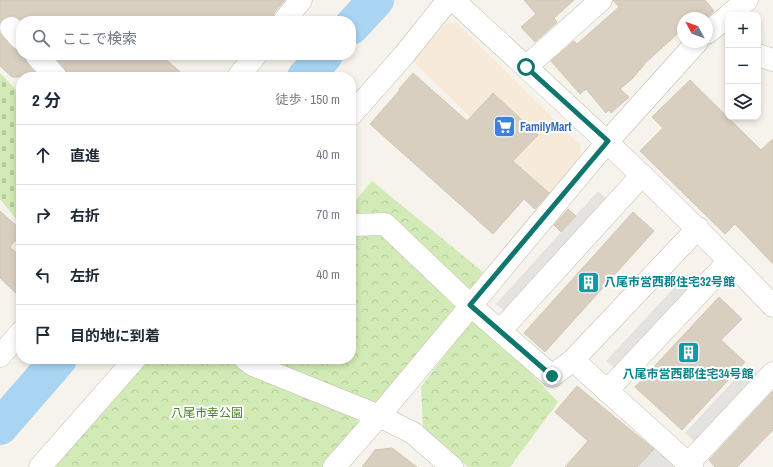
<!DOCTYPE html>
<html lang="ja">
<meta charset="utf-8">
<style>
:root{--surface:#fff;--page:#f6f6f7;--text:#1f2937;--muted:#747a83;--line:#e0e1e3}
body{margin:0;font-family:"Archivo Narrow","Noto Sans JP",sans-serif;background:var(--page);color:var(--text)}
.controls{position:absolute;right:12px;top:12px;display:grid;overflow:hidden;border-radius:8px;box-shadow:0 2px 6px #0003}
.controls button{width:36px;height:36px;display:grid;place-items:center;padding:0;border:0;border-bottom:1px solid var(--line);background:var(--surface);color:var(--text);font:20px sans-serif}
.compass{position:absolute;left:677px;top:12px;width:36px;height:36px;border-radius:50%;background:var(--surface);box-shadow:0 2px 6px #0003;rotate:311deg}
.stop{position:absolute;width:12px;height:12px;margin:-9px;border:3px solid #0f766e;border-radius:50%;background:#fff}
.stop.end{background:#0f766e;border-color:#fff;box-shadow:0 1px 4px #0008}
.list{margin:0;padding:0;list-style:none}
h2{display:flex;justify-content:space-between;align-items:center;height:52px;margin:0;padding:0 16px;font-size:17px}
h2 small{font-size:13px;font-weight:400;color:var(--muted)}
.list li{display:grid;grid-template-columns:26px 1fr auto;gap:12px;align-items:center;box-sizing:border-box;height:60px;padding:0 16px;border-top:1px solid var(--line)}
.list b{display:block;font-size:15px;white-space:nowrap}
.list em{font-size:13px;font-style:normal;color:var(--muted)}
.icon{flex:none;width:22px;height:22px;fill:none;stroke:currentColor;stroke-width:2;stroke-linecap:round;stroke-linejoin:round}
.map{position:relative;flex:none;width:773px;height:467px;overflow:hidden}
.search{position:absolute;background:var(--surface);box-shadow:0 2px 6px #0003;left:16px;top:16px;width:340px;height:44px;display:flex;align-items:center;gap:10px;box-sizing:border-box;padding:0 14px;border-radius:16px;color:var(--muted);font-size:15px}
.panel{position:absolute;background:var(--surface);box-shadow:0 2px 6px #0003;left:16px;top:72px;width:340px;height:292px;border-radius:16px}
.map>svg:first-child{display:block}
.commercial{fill:#f7ead8}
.cemetery{fill:url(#cemetery-stones)}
.park{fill:url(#park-crowns)}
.parking{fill:#e5e3e0}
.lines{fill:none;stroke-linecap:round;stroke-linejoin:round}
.river{stroke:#a9d4f2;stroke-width:36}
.building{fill:#d8cfc1;stroke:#d3c7b4}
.minor-casing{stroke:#c2bbae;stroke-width:23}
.minor{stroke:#fff;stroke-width:22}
.route{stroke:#0f766e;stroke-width:5}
.labels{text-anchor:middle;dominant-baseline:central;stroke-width:4;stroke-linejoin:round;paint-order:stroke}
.shop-label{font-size:12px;font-weight:bold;fill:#366cbe;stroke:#fff;text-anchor:start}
.culture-label{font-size:12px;font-weight:bold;fill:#0d838f;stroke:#fff;text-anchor:start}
.park-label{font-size:12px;fill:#4a7f2a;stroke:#fff}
</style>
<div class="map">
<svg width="773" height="467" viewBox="0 0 773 467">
<defs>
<pattern id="cemetery-stones" width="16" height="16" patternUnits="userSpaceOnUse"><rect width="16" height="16" fill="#d2eab5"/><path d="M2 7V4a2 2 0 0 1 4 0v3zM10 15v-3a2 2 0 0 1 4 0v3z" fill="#b6ca9c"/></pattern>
<pattern id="park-crowns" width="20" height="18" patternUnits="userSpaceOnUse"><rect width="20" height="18" fill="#d2eab5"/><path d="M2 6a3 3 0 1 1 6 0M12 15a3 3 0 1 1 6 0" fill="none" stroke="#b6ca9c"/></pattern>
</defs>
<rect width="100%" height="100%" fill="#f6f3ec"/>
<path class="commercial" d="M456 22 581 146 580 160 550 195 413 61 446 23Z"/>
<path class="cemetery" d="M0 73 21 95V225L0 199Z"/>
<g class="park">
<path d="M372 181 483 272 389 396 366 406 259 359H351V206Z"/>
<path d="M475 314 558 402 510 467H468L423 427 421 387Z"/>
<path d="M149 359H231L247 372 357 417 359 428 324 467H55Z"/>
</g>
<g class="parking">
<path d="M598 191 614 206 512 318 496 304Z"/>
<path d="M687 274 699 285 618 371 606 361Z"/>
<path d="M748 365 762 377 700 446 685 433Z"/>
<path d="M659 442 685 467H636Z"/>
</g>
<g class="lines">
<g class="river">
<path d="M351 27 376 0"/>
<path d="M305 77 325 55"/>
<path d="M0 427 59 359"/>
</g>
</g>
<g class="building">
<path d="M0 0H285L274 13 272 21H22L15 16H9L3 19 0 23Z"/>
<path d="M524 0H574L554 18 557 22 535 42 521 27 536 14Z"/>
<path d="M613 0H705L714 11 706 18H683V29L644 64V65L633 78 620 89 629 97 611 113 609 110 606 113 586 89 580 94 551 61 574 41 577 44 619 7Z"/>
<path d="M0 33 12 47 21 51V55H24L27 63 39 77H12L0 66Z"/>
<path d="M63 55H161L186 77H68L65 69 58 61Z"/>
<path d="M413 73 467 121 493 93 538 135 513 161 549 193 535 209 524 199 493 234 370 124 400 90 399 89Z"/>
<path d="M690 80 761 150 773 139V264L735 224 725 234 640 151 663 128 652 117Z"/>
<path d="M568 209 576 216 561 232 554 225Z"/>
<path d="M0 211 21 230V234L10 247 21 257V298L0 278Z"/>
<path d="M633 212 654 231 545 352 524 333Z"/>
<path d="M719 297 742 319 721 340 745 362 682 430 635 387Z"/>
<path d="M577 386 654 449 637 467H565L588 441 555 412Z"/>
<path d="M773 391V430L737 467H715L709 460Z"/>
<path d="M392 448 417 467H362L375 450Z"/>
</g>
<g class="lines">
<defs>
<g id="minor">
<path d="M453 0C562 100 671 199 773 306"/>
<path d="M729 15 747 0"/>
<path d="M284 21 301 0"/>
<path d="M11 28 21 39"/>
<path d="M707 33 728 16"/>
<path d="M36 55 56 77"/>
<path d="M758 55 773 60"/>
<path d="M526 67 601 0"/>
<path d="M238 77 256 55"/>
<path d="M351 115 404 55 448 0"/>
<path d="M351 225 385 224 470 305 552 376 573 360 698 228"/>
<path d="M500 331 642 175"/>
<path d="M0 356 21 332"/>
<path d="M245 359 253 365 379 416 413 433 452 467"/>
<path d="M573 360 692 467"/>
<path d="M607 391 729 261"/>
<path d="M688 464 773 373"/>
<path d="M40 467 135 359"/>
<path d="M334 467 379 416 608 141 697 42"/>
</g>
</defs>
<use href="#minor" class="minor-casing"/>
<use href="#minor" class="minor"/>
</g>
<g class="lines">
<path class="route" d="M526 67 608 141 470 305 552 376"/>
</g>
<defs>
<symbol id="supermarket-square" viewBox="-11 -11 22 22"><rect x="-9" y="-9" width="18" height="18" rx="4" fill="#3f7fe0" stroke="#fff"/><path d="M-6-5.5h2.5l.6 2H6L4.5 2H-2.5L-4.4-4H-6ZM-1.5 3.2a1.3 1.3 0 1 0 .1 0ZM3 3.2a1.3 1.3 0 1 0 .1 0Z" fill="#fff"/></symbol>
<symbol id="building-square" viewBox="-11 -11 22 22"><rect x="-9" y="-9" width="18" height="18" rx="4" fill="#0f9aa8" stroke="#fff"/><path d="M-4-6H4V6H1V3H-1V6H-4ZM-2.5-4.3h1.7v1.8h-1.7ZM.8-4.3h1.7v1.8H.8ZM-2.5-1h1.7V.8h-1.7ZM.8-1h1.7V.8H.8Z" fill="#fff"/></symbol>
</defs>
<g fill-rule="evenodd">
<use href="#supermarket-square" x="492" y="114" width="25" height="25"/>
<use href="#building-square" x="576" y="270" width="25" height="25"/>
<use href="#building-square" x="676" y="340" width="25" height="25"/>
</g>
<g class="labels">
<g class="shop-label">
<text x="520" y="127">FamilyMart</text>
</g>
<g class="culture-label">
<text x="604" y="282">八尾市営西郡住宅32号館</text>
<text x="688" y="374" text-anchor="middle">八尾市営西郡住宅34号館</text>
</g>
<g class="park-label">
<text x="207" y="413">八尾市幸公園</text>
</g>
</g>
</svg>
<div class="controls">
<button>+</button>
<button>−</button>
<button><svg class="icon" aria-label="layers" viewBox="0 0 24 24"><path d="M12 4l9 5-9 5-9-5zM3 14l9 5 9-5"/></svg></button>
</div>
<svg class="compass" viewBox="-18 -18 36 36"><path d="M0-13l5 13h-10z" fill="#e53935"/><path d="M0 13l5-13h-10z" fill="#747a83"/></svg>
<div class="stop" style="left:526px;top:67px"></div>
<div class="stop end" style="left:552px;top:376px"></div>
<div class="search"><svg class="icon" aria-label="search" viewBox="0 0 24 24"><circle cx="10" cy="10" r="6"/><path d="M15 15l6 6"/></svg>ここで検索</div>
<section class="panel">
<h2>2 分<small>徒歩 · 150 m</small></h2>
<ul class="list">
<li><svg class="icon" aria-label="ahead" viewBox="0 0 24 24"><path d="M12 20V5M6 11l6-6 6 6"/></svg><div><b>直進</b></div><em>40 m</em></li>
<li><svg class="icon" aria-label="right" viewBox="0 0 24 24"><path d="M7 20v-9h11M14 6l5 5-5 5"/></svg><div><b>右折</b></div><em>70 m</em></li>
<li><svg class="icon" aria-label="left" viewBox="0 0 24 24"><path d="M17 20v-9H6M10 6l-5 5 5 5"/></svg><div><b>左折</b></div><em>40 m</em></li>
<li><svg class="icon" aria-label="arrive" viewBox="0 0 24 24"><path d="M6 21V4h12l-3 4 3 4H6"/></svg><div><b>目的地に到着</b></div></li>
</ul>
</section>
</div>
